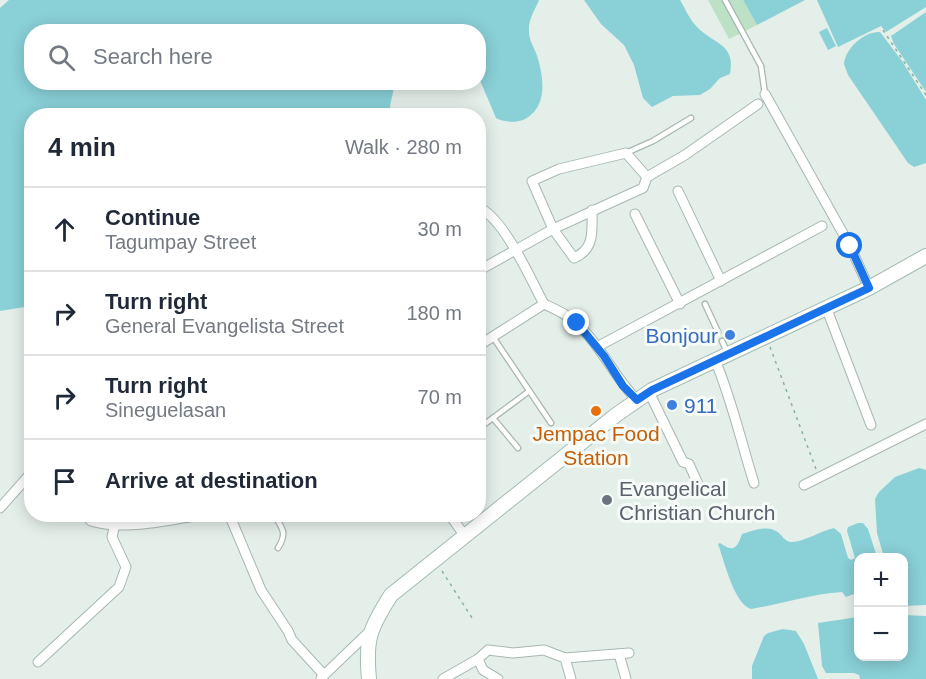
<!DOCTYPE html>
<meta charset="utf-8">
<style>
:root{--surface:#fff;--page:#f2f2f3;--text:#1f2937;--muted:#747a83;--line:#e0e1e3}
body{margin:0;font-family:Helvetica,sans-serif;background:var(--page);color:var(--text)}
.controls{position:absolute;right:18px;bottom:18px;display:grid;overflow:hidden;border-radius:12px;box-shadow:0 3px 15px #0003}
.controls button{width:54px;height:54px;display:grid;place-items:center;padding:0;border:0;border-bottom:2px solid var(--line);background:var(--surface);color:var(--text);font:30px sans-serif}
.stop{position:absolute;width:18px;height:18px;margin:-14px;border:4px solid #1a73e8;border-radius:50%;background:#fff}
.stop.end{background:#1a73e8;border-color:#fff;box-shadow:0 2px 6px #0008}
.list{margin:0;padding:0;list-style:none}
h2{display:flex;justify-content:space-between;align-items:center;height:78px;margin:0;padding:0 24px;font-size:26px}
h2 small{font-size:20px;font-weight:400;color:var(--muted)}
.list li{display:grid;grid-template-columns:39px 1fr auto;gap:18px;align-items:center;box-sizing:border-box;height:84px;padding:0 24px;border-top:2px solid var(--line)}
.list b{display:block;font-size:22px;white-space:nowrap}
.list p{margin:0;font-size:20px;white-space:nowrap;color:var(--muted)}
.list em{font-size:20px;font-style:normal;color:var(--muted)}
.icon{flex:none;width:33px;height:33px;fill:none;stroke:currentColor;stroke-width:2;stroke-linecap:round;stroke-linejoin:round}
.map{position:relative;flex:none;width:926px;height:679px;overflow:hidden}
.search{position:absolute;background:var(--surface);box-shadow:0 3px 15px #0003;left:24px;top:24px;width:462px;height:66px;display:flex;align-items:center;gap:15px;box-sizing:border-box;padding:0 21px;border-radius:24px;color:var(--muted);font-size:22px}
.panel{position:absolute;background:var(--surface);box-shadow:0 3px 15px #0003;left:24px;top:108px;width:462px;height:414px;border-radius:24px}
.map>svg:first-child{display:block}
.green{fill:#bde1c4}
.water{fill:#8ad0d7}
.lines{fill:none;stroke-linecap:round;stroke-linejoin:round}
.service-casing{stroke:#a7b8b1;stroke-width:7}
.minor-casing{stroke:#a7b8b1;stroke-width:11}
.secondary-casing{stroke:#a2bcb1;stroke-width:16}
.path{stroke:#83b4a2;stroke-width:1.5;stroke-dasharray:3 4.5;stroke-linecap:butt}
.service{stroke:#fff;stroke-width:4.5}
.minor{stroke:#fff;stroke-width:9}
.secondary{stroke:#fff;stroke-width:14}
.route{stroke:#1a73e8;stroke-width:8}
.shop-dot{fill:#3f7fe0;stroke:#f6fbf8;stroke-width:2}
.food-dot{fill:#e8710a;stroke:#f6fbf8;stroke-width:2}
.worship-dot{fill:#6b7280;stroke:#f6fbf8;stroke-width:2}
.labels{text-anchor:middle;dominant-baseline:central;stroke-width:6;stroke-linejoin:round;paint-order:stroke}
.shop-label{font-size:21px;fill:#366cbe;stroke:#f6fbf8;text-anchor:end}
.food-label{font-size:21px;fill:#c56008;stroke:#f6fbf8}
.worship-label{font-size:21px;fill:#5b616d;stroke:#f6fbf8;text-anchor:start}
</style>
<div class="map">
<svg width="926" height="679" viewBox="0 0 926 679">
<rect width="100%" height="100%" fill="#e5efea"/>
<path class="green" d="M708 0H743L757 25 729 39Z"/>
<g class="water">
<path d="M9 0H539C535 10 528 20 529 31 529 40 533 45 536 53 544 76 549 108 523 120 515 123 503 122 496 118L479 78 478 32H32V82L395 83 390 106 391 115 32 116 31 306 0 311V8Z"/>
<path d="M584 0H680C686 10 689 19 698 28 714 44 736 44 730 74L720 78 710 89 700 95 673 96 652 107 643 98 634 65 624 45 601 24Z"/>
<path d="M743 0H805L757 25Z"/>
<path d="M817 0H926V7L886 32 881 26 838 47Z"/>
<path d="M926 12V92L894 44 891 36Z"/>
<path d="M827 28 836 46 828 50 819 32Z"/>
<path d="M880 32 902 61 926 100V163L914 167 908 163 848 75 844 64C845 48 865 31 880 32Z"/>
<path d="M919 468 926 470V605L904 606V558L884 557 877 533 875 499 879 492 895 477Z"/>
<path d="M858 523H863L868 529 877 557 858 558V578L854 579 856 588 854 594 846 597 842 592C810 594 782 604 751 609 734 604 724 560 718 544L720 543C734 553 737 548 742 534 752 531 767 525 776 531 782 534 784 542 792 542 804 542 820 531 834 528L841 534 848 558 851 560 855 558 847 531 848 527Z"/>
<path d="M904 615 926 616V679H860L859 675 854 673H826L822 666 818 623 858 617V656H904Z"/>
<path d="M783 629 796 631 804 644 818 679H752V666L764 636 768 633Z"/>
</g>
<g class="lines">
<defs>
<g id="service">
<path d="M725 0 761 66 765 94"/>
<path d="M415 112 417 116"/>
<path d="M626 153 653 141 691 118"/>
<path d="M705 304 718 332"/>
<path d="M493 337 551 423"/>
<path d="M722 341 727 352"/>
<path d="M493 418 518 448"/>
<path d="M478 429 528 392"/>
<path d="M478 463 482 468"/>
<path d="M274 514C282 529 288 532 278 548"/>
</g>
<g id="minor">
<path d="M765 94 850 246 869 288"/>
<path d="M678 191 721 281"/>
<path d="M478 207C504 218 530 278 544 304"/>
<path d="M592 210C592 231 595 249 574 258L553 229 532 181 559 169 626 153 647 177"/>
<path d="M635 214 680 304"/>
<path d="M478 271 553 229 643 188 647 177 685 155 758 104"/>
<path d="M544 304C555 309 567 314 576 323 601 345 614 377 637 400"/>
<path d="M826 307 871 425"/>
<path d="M478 346 544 304"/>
<path d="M597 347 822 226"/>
<path d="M715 360C732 400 741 442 754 483"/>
<path d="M649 392 683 462 689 464 698 484"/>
<path d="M804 485 926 424"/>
<path d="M0 508 32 472"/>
<path d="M85 514 91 521C122 531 173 520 205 514"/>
<path d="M229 514 261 590 288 631 292 640 324 675"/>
<path d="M449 514 465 536"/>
<path d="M619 654 626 679"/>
<path d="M565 658 629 653"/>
<path d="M478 659 483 670 498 679"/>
<path d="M38 662 119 587 126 567 112 537 115 524V514"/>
<path d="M321 678 369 632"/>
<path d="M443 679 478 659 488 650 513 653 544 650 565 658 571 679"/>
</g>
<path id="secondary" d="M369 679C365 639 370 628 391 595L616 415 652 390 869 288 926 256"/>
</defs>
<use href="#service" class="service-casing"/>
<use href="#minor" class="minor-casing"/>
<use href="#secondary" class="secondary-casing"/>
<g class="path">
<path d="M883 30 926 95"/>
<path d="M770 347 816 469"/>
<path d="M442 571 474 621"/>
</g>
<use href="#service" class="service"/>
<use href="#minor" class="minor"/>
<use href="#secondary" class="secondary"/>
</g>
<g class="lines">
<path class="route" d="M577 323 604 356 623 386 637 400 652 390 869 288 850 246"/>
</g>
<g class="shop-dot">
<circle cx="730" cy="335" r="6"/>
<circle cx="672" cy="405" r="6"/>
</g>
<circle class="food-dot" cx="596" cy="411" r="6"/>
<circle class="worship-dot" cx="607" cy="500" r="6"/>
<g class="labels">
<g class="shop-label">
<text x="718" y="335">Bonjour</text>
<text x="684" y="405" text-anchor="start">911</text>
</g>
<g class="food-label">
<text x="596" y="433">Jempac Food<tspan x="596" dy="24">Station</tspan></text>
</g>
<g class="worship-label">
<text x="619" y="488">Evangelical<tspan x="619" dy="24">Christian Church</tspan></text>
</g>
</g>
</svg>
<div class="controls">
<button>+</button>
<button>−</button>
</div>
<div class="stop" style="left:850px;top:246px"></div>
<div class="stop end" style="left:577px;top:323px"></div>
<div class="search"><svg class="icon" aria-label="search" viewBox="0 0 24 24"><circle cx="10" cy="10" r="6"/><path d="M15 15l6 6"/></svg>Search here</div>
<section class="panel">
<h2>4 min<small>Walk · 280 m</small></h2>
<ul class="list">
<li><svg class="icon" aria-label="ahead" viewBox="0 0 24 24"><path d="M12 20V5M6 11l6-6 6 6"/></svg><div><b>Continue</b><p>Tagumpay Street</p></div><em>30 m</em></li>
<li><svg class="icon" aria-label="right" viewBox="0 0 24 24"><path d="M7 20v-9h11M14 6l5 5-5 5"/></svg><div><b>Turn right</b><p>General Evangelista Street</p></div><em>180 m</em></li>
<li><svg class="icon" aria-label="right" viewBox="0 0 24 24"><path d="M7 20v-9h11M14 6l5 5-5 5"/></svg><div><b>Turn right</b><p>Sineguelasan</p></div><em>70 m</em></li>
<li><svg class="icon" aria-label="arrive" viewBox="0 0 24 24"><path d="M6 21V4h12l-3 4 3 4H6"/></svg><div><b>Arrive at destination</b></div></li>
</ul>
</section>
</div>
